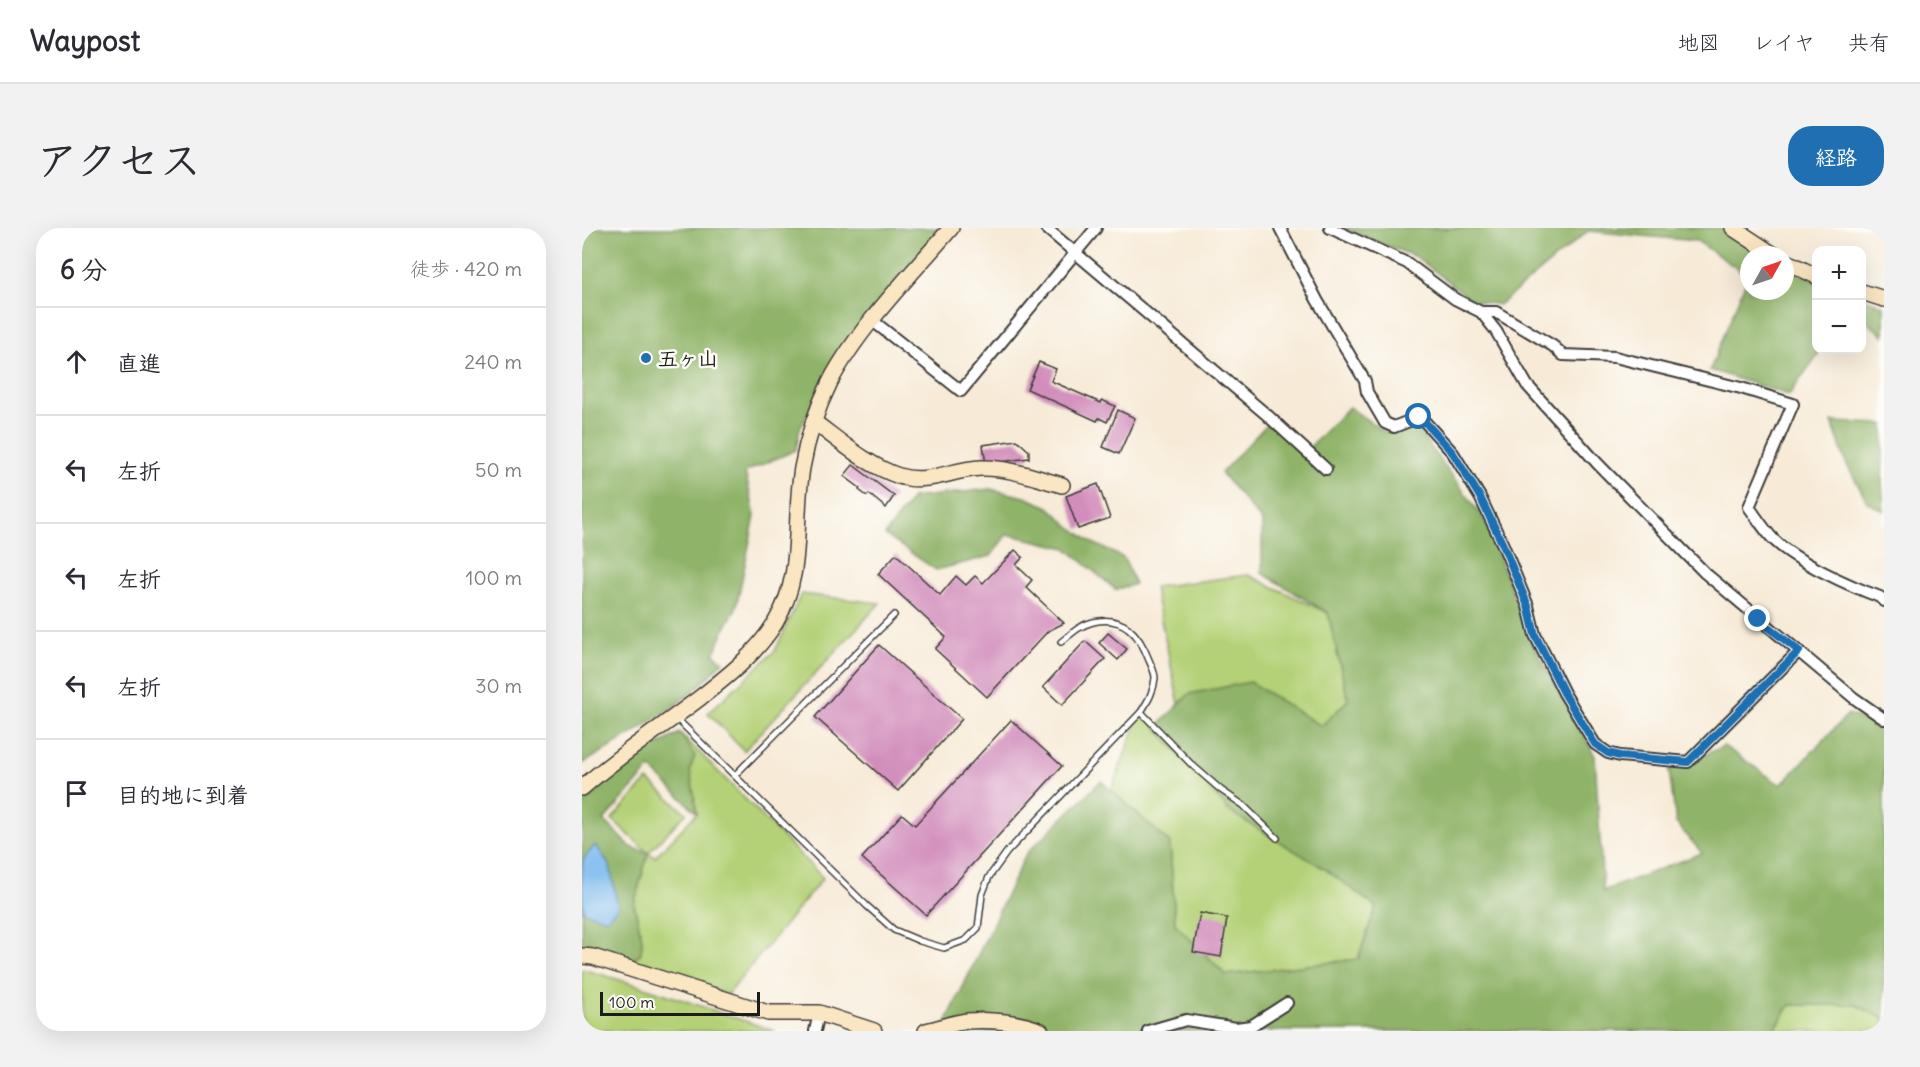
<!DOCTYPE html>
<html lang="ja">
<meta charset="utf-8">
<style>
:root{--surface:#fff;--page:#f2f2f3;--text:#2b2b33;--muted:#7c7c81;--line:#e1e1e2;--accent:#1f6fb2}
body{margin:0;font-family:Delius,"Klee One",sans-serif;background:var(--page);color:var(--text)}
.controls{position:absolute;right:18px;top:18px;display:grid;overflow:hidden;border-radius:12px;box-shadow:0 6px 24px #0002}
.controls button{width:54px;height:54px;display:grid;place-items:center;padding:0;border:0;border-bottom:2px solid var(--line);background:var(--surface);color:var(--text);font:30px sans-serif}
.compass{position:absolute;left:1158px;top:18px;width:54px;height:54px;border-radius:50%;background:var(--surface);box-shadow:0 6px 24px #0002;rotate:50deg}
.scale{position:absolute;left:18px;bottom:15px;width:160px;box-sizing:border-box;padding-left:6px;border:3px solid #1c1c1c;border-top:0;font-size:16px;line-height:21px;white-space:nowrap;color:#1c1c1c;-webkit-text-stroke:4px #fdfcf7;paint-order:stroke}
.stop{position:absolute;width:18px;height:18px;margin:-14px;border:4px solid #1f6fb2;border-radius:50%;background:#fff}
.stop.end{background:#1f6fb2;border-color:#fff;box-shadow:0 2px 6px #0008}
.list{margin:0;padding:0;list-style:none}
h2{display:flex;justify-content:space-between;align-items:center;height:78px;margin:0;padding:0 24px;font-size:26px}
h2 small{font-size:20px;font-weight:400;color:var(--muted)}
.list li{display:grid;grid-template-columns:39px 1fr auto;gap:18px;align-items:center;box-sizing:border-box;height:108px;padding:0 24px;border-top:2px solid var(--line)}
.list b{display:block;font-size:22px;white-space:nowrap}
.list em{font-size:20px;font-style:normal;color:var(--muted)}
.icon{flex:none;width:33px;height:33px;fill:none;stroke:currentColor;stroke-width:2;stroke-linecap:round;stroke-linejoin:round}
.map{position:relative;flex:none;width:1302px;height:803px;overflow:hidden;border-radius:24px}
header{display:flex;align-items:center;gap:36px;box-sizing:border-box;height:84px;padding:0 30px;background:var(--surface);border-bottom:2px solid var(--line)}
header strong{font-size:28px}
nav{display:flex;gap:33px;margin-inline-start:auto;font-size:21px}
.intro{display:flex;align-items:center;justify-content:space-between;box-sizing:border-box;height:144px;padding:0 36px}
h1{margin:0;font-size:42px}
.button{padding:15px 27px;border-radius:24px;background:var(--accent);color:#fff;font-size:21px;font-weight:700}
main{display:flex;gap:36px;padding:0 36px}
aside{flex:1;background:var(--surface);border-radius:24px;box-shadow:0 6px 24px #0002}
.map>svg:first-child{display:block}
.green{fill:#b4d177;stroke:#68764a;stroke-width:1.5}
.forest{fill:#8fb368;stroke:#566842;stroke-width:1.5}
.water{fill:#7bbaef;stroke:#4c6b86;stroke-width:1.5}
.building{fill:#d28dbc}
.lines{fill:none;stroke-linecap:round;stroke-linejoin:round}
.lane-casing{stroke:#3d3b38;stroke-width:8}
.street-casing{stroke:#3d3b38;stroke-width:14}
.secondary-casing{stroke:#3d3b38;stroke-width:18}
.lane{stroke:#fff;stroke-width:5}
.street{stroke:#fff;stroke-width:10}
.secondary{stroke:#fbe6c3;stroke-width:15}
.route{stroke:#1f6fb2;stroke-width:8}
.poi-dot{fill:#1f6fb2;stroke:#fdfcf7;stroke-width:2}
.labels{text-anchor:middle;dominant-baseline:central;stroke-width:5;stroke-linejoin:round;paint-order:stroke}
.poi-label{font-size:20px;font-weight:bold;fill:#1c1c1c;stroke:#fdfcf7;text-anchor:start}
</style>
<header>
<strong>Waypost</strong>
<nav><a>地図</a><a>レイヤ</a><a>共有</a></nav>
</header>
<div class="intro"><h1>アクセス</h1><a class="button">経路</a></div>
<main>
<aside>
<h2>6 分<small>徒歩 · 420 m</small></h2>
<ul class="list">
<li><svg class="icon" aria-label="ahead" viewBox="0 0 24 24"><path d="M12 20V5M6 11l6-6 6 6"/></svg><div><b>直進</b></div><em>240 m</em></li>
<li><svg class="icon" aria-label="left" viewBox="0 0 24 24"><path d="M17 20v-9H6M10 6l-5 5 5 5"/></svg><div><b>左折</b></div><em>50 m</em></li>
<li><svg class="icon" aria-label="left" viewBox="0 0 24 24"><path d="M17 20v-9H6M10 6l-5 5 5 5"/></svg><div><b>左折</b></div><em>100 m</em></li>
<li><svg class="icon" aria-label="left" viewBox="0 0 24 24"><path d="M17 20v-9H6M10 6l-5 5 5 5"/></svg><div><b>左折</b></div><em>30 m</em></li>
<li><svg class="icon" aria-label="arrive" viewBox="0 0 24 24"><path d="M6 21V4h12l-3 4 3 4H6"/></svg><div><b>目的地に到着</b></div></li>
</ul>
</aside>
<div class="map">
<svg width="1302" height="803" viewBox="0 0 1302 803">
<rect width="100%" height="100%" fill="#fdfcf7"/>
<filter id="ink" filterUnits="userSpaceOnUse"><feTurbulence type="fractalNoise" baseFrequency=".0167" numOctaves="2"/><feDisplacementMap in="SourceGraphic" scale="12" xChannelSelector="R" yChannelSelector="G"/><feConvolveMatrix kernelMatrix="1 2 1 2 8 2 1 2 1" color-interpolation-filters="sRGB"/></filter>
<filter id="wash" filterUnits="userSpaceOnUse"><feTurbulence type="fractalNoise" baseFrequency=".008" numOctaves="4" result="noise"/><feDisplacementMap in="SourceGraphic" scale="24" xChannelSelector="R" yChannelSelector="G"/><feGaussianBlur stdDeviation="1.35" result="paint"/><feColorMatrix in="noise" values="0 0 0 0 0 0 0 0 0 0 0 0 0 0 0 0 0 1.4 0 .05"/><feComposite in="paint" operator="in"/></filter>
<g filter="url(#wash)">
<rect width="100%" height="100%" fill="#f7ebd8"/>
<g class="green">
<path d="M666 347 746 385 766 472 739 499 668 454 597 476 572 359Z"/>
<path d="M219 366 298 375 162 523 126 485 193 423Z"/>
<path d="M559 484 743 641 794 679 776 731 644 747 593 696 588 615 529 562Z"/>
<path d="M98 505 241 650 145 767 91 744 50 732 59 725 60 712 52 676 66 625 30 591 66 552 104 585 66 625 73 629 115 585Z"/>
<path d="M0 741 62 759 193 803H0Z"/>
<path d="M1208 777H1275L1302 791V803H1192Z"/>
</g>
<g class="forest">
<path d="M0 0H359L260 118 250 134 237 166 218 200 214 222 163 244 173 288 154 380 143 400 132 426 141 433C104 478 49 506 0 536Z"/>
<path d="M761 0H1144L1179 27H1167V63H1203V40L1234 52V122H1239L1207 167 1128 142 1166 48 1115 13 1006 3 917 77 890 72 834 29Z"/>
<path d="M1280 69 1302 78V108L1280 90Z"/>
<path d="M767 179 804 205 834 199 903 292 947 409 1013 528 1021 663 1120 625 1094 595 1087 542 1142 518 1199 557 1266 486 1302 498V791L1275 777H1208L1191 803H360L444 626 519 553 588 615 593 696 644 747 776 731 794 679 743 641 648 584 574 500 607 466 668 454 739 498 766 472 746 385 680 345V293L639 245 687 194 720 227Z"/>
<path d="M1250 194 1302 196 1300 254 1302 283 1286 275 1264 235Z"/>
<path d="M408 261 443 269 467 279 486 297 511 315 542 330 553 356 534 362 484 320 425 306 409 328 354 342 303 307 330 270Z"/>
<path d="M98 505 113 528 108 541 115 585 68 540 22 592 49 619 66 625 52 676 60 712 59 725 50 732 0 716V577L53 529Z"/>
</g>
<path class="water" d="M14 617 28 638 36 679 25 691 2 684C0 672 0 644 1 633 4 626 9 622 14 617Z"/>
<g id="blocks">
<g class="building">
<path d="M457 134 474 141 469 153 519 175 520 172 533 178 525 194 517 190 515 193 445 161Z"/>
<path d="M536 182 553 190 537 226 521 219Z"/>
<path d="M435 212 447 223V230L404 236 401 217Z"/>
<path d="M271 237 312 268 304 280 287 266 285 268 277 262 278 260 262 248Z"/>
<path d="M516 256 528 290 496 301 484 268Z"/>
<path d="M433 322 441 329 434 337 450 352 444 359 482 395 466 403 405 469 353 421 364 409 296 346 314 326 358 367 374 348 384 357 393 348 401 355Z"/>
<path d="M526 405 545 421 536 432 517 415Z"/>
<path d="M503 413 523 431 480 477 461 459Z"/>
<path d="M297 417 380 491 316 563 233 489Z"/>
<path d="M429 492 480 538 344 687 280 630 320 586 333 597Z"/>
<path d="M618 685 645 690 639 729 611 724Z"/>
</g>
</g>
</g>
<g filter="url(#ink)">
<use href="#blocks" fill-opacity="0" stroke="#3d3b38" stroke-width="1.5"/>
<g class="lines">
<defs>
<g id="lane">
<path d="M559 484 609 536 639 562 661 577 695 610"/>
<path d="M94 490 285 678 312 702 338 713 362 720 384 712 396 700 400 667 407 649 425 624 559 484C566 473 572 463 573 450 573 444 569 437 567 432 557 406 542 387 511 394 498 397 489 406 479 414"/>
<path d="M153 547 312 387"/>
</g>
<g id="street">
<path d="M464 0 685 187 744 241"/>
<path d="M698 0 735 72 783 153 785 164 803 195 812 199 837 189 843 194 871 225 898 269 921 317 946 378 953 407 982 465 1013 516 1026 525 1038 528 1106 534 1217 423"/>
<path d="M748 0 825 35 873 71 899 84 914 103 945 157 1015 235 1123 345 1272 470 1302 491"/>
<path d="M899 84H914L971 118 981 127 1033 129 1159 160 1211 176 1167 279C1175 290 1183 303 1192 312 1215 334 1268 358 1298 369L1302 373"/>
<path d="M291 93 379 163 514 0"/>
<path d="M233 803 237 785"/>
<path d="M566 803 604 792 654 800 669 798 705 775"/>
</g>
<g id="secondary">
<path d="M1151 0 1192 27"/>
<path d="M1203 33 1234 48"/>
<path d="M1280 64 1302 71"/>
<path d="M232 194C258 213 286 238 317 248 345 257 371 241 399 240 426 239 454 250 480 257"/>
<path d="M0 560C37 527 80 499 119 469 147 447 174 426 193 395 223 346 211 294 220 240 225 212 235 180 248 154 276 100 329 47 369 0"/>
<path d="M0 728 11 729 186 785H237L292 803"/>
<path d="M344 803C357 800 371 795 385 793 408 791 438 794 459 803"/>
</g>
</defs>
<use href="#lane" class="lane-casing"/>
<use href="#street" class="street-casing"/>
<use href="#secondary" class="secondary-casing"/>
<use href="#lane" class="lane"/>
<use href="#street" class="street"/>
<use href="#secondary" class="secondary"/>
</g>
</g>
<g class="lines" filter="url(#ink)">
<path class="route" d="M837 189 843 194 871 225 898 269 921 317 946 378 953 407 982 465 1013 516 1026 525 1038 528 1106 534 1217 423 1176 391"/>
</g>
<circle class="poi-dot" cx="64" cy="130" r="6"/>
<g class="labels">
<g class="poi-label">
<text x="76" y="130">五ヶ山</text>
</g>
</g>
</svg>
<div class="controls">
<button>+</button>
<button>−</button>
</div>
<svg class="compass" viewBox="-18 -18 36 36"><path d="M0-13l5 13h-10z" fill="#e53935"/><path d="M0 13l5-13h-10z" fill="#7c7c81"/></svg>
<div class="scale">100 m</div>
<div class="stop" style="left:837px;top:189px"></div>
<div class="stop end" style="left:1176px;top:391px"></div>
</div>
</main>
